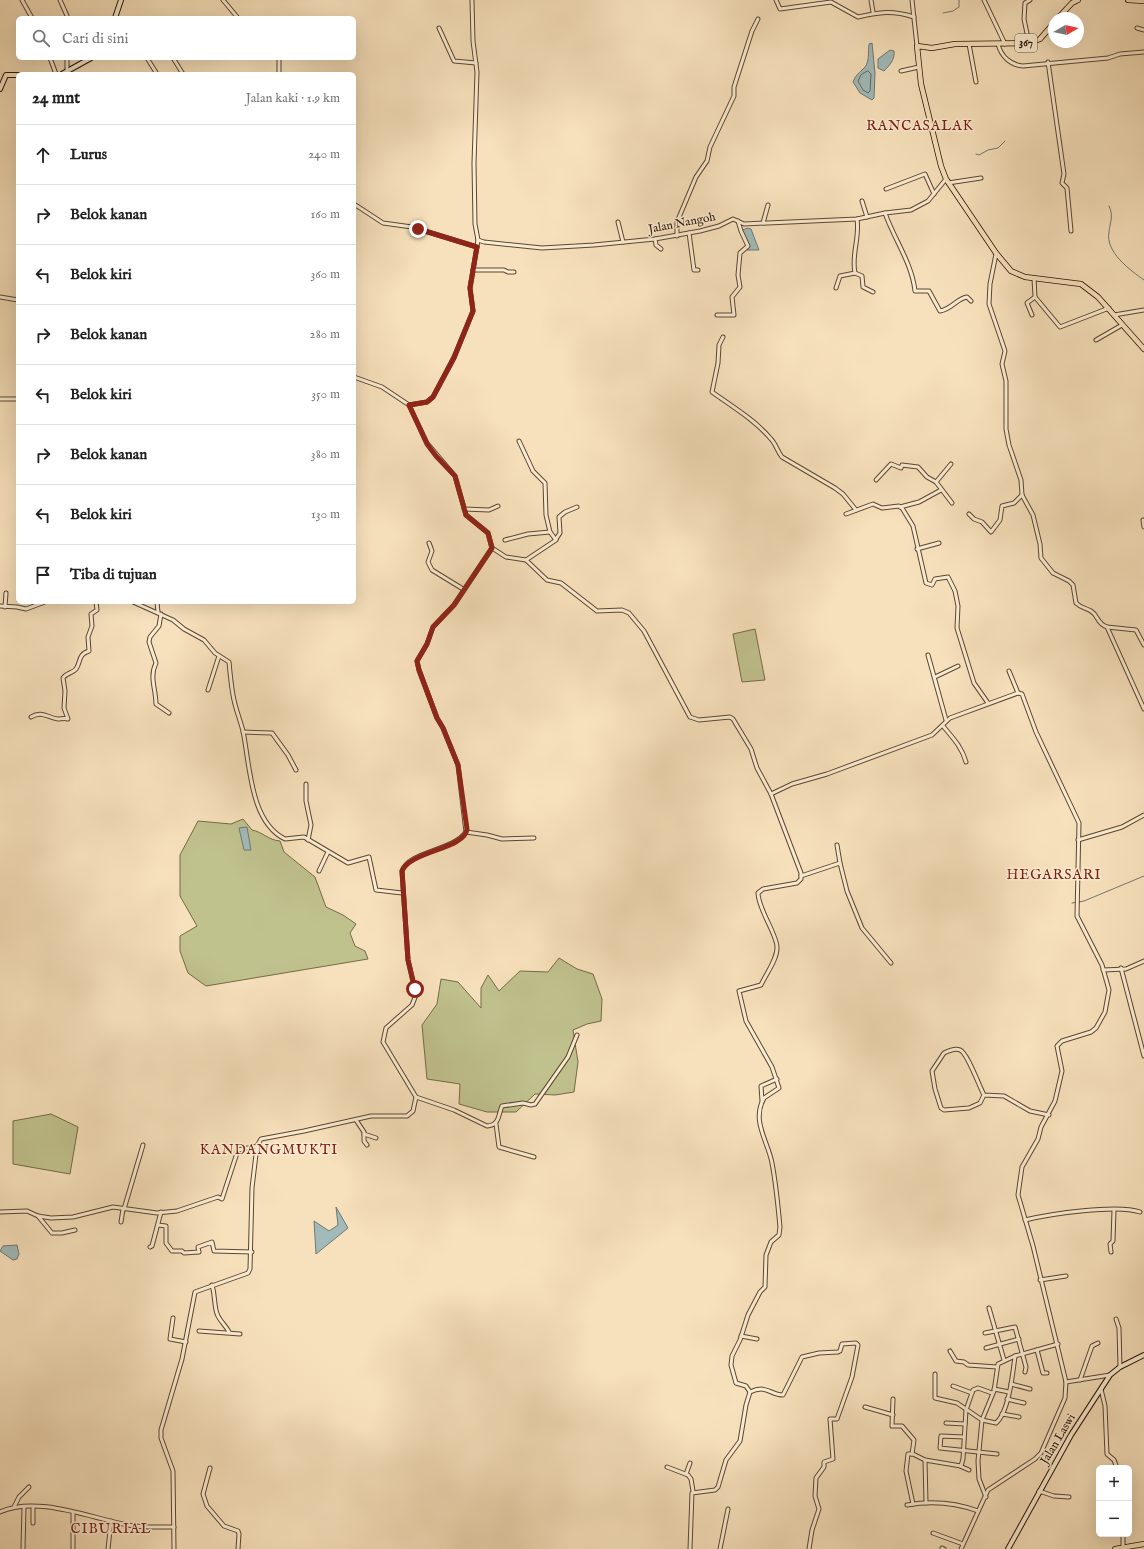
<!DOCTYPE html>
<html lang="id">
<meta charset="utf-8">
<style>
:root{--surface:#fff;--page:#f6f6f6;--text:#222;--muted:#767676;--line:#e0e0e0}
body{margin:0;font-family:"IM FELL English",serif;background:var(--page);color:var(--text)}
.controls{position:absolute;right:12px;bottom:12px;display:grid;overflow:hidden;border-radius:6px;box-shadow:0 4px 16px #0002}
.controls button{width:36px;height:36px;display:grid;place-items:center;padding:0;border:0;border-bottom:1px solid var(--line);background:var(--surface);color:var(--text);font:20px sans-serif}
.compass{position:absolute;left:1048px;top:12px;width:36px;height:36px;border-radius:50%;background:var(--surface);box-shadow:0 4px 16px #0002;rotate:81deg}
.stop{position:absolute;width:12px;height:12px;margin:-9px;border:3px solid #8f2418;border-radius:50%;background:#fff}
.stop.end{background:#8f2418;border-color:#fff;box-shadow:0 1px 4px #0008}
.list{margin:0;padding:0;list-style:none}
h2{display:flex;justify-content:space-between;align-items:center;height:52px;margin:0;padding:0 16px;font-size:17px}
h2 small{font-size:13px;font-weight:400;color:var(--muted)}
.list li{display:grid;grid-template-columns:26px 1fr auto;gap:12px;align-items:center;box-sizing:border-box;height:60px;padding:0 16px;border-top:1px solid var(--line)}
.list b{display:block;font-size:15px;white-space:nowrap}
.list em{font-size:13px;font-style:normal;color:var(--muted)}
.icon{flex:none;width:22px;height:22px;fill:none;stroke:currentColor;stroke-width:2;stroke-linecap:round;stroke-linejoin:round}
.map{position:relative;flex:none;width:1144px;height:1549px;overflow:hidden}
.search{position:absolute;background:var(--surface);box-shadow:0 4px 16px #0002;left:16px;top:16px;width:340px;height:44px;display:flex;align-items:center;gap:10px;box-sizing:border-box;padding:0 14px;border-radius:6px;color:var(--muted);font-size:15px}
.panel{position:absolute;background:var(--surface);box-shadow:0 4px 16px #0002;left:16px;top:72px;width:340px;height:532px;border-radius:6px}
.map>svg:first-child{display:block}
.green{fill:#c0c28e;stroke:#746a47}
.water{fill:#a1bbbb;stroke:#717870}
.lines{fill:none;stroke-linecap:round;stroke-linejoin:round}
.shore{stroke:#65675e;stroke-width:1}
.stream{stroke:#717870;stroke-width:1}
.street-casing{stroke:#5c462f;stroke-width:5}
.secondary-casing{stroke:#291300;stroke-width:6}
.primary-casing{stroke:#291300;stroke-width:6}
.street{stroke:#faecd3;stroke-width:3}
.secondary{stroke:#faecd3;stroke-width:4}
.primary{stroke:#f7e1bc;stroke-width:4.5}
.route{stroke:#8f2418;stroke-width:5}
.labels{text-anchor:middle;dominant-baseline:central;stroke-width:3;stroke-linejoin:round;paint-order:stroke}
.shield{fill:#faecd3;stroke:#68543f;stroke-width:1}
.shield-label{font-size:11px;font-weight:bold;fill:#291300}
.street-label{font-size:12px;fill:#291300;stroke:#faecd3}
.quarter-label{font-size:14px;letter-spacing:1px;fill:#7a1f14;stroke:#faecd3}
</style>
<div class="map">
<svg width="1144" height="1549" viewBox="0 0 1144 1549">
<rect width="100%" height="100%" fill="#f7e1bc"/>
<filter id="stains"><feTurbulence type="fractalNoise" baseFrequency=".005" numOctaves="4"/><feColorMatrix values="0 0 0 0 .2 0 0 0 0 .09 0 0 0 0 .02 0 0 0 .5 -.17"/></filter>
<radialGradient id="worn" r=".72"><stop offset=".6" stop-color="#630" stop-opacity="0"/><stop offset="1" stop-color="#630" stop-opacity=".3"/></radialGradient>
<g class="green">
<path d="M755 629 765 680 742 682 733 634Z"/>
<path d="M243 819 252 830C263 832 268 840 280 841L284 852 315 877 326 907 343 915 356 924 350 933 355 946 365 951 368 959 206 986 188 973 180 951V936L197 926 180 896V855L198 821 231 824Z"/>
<path d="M559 958 577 969 593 974 602 999 601 1021 587 1024 573 1030 578 1062 574 1092 555 1095 535 1094 516 1112H487L459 1104 460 1084 427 1079 422 1025 437 1004 441 979 458 982 481 1008V988L488 975 499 991 520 971 548 972Z"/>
<path d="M51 1114 78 1127 70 1174 13 1164V1121Z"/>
</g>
<g class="water">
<path d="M872 43 875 73 874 98 872 100 860 93 853 82C855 76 858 74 863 69 870 64 868 52 869 44Z"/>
<path d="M890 50 894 51C895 59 890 65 884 71L878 68V59Z"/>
<path d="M748 228 751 229 759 250H747L749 245 742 230Z"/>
<path d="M247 827 251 850H244L239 828Z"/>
<path d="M336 1207 348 1228 316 1254 314 1221 329 1231 338 1225Z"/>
<path d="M17 1245 19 1254 17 1259 13 1260 0 1251 3 1246Z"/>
</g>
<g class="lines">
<path class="shore" d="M868 71 871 74 870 91 868 93 863 90 858 81 861 75Z"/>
<g class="stream">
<path d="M943 13 953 11 959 7V0"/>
<path d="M976 154 979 155 988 150 998 148 1005 141"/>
<path d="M1109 206C1114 216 1110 222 1109 232 1105 252 1130 270 1144 280"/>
<path d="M1072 903 1084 901 1144 876"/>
</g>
<defs>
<g id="street">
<path d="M22 0 32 18"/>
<path d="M60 0 68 18"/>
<path d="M223 0 238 18"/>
<path d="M776 0 780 9 831 2 858 17C880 12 892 10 914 17"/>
<path d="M871 0 873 12"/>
<path d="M912 0 917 46"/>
<path d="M984 0 1005 44"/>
<path d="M439 28 454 61 476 63"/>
<path d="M1137 28 1144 30"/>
<path d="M1029 43 1024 19 1025 3 1030 0"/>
<path d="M969 44 976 82"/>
<path d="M998 44C1001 56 1010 65 1023 66L1108 58 1120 54 1144 52"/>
<path d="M50 58 56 74"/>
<path d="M147 58 157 74"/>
<path d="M173 58 183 74"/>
<path d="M279 58V74"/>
<path d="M1048 62 1064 174 1062 183 1067 188 1071 231"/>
<path d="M67 71V58"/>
<path d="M901 71 919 67"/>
<path d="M948 183 981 178"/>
<path d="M886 189 925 174 934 194"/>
<path d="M862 201 867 217"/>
<path d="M354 204 383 223 412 227 477 247"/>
<path d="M885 213C894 239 912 263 915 291H929L940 311C952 309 956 299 967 297L971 301"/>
<path d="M857 219C860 238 851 255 855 273L862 276 863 287 873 292"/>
<path d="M618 222 623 242"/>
<path d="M763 223 768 205"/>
<path d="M689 233 694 270H698"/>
<path d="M677 236V222L696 177 707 161 710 147 734 96V87L752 31 758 19"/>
<path d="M655 239 656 245 661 249"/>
<path d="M478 240 484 242 542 248 594 245 655 239 700 231 719 226 733 219 744 224 857 219 885 213 911 210 928 201 946 179"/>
<path d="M996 254 990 284 989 304 1005 351 1002 364 1006 381V429L1009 445 1021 480 1022 495 1033 515 1040 544 1041 558 1053 573 1069 581 1073 585 1076 603C1081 608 1086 608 1091 611 1099 616 1096 623 1107 627L1144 709"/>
<path d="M473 270H504L508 272H514"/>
<path d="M836 288 840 276 855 273"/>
<path d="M0 297 18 300"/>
<path d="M1035 297 1060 327 1109 308"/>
<path d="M717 315H734L732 297 740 287 738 275 740 253 748 246 741 231 738 221"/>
<path d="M1032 315 1027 303 1035 297 1034 278"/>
<path d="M1114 315 1144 310"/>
<path d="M723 337 719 345 718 363 712 392C733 407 755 420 771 439 776 444 777 451 782 457L835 488 843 494 856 510"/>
<path d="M1096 340 1122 325"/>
<path d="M0 399H18"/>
<path d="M409 405 427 402 433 397 454 357 473 311 470 288 478 240 475 224 474 163 477 72 473 41 472 0"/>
<path d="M519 441 533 471 545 483 546 515 550 532 556 540 526 560"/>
<path d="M951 464 936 482 952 503"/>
<path d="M876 480 891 464 901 468 902 465 918 467 927 477 936 482"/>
<path d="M900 507 919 502 941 490"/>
<path d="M464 509 489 510 498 506"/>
<path d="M846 514 873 504 882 508 899 506 902 508 913 526 926 583 932 585 935 579 948 577 955 591 958 606 957 628 974 683 988 703"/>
<path d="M969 514 974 519 982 522 991 532 1000 520 1002 506 1014 503 1022 495"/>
<path d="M1143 520 1144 527"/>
<path d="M556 539 560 533 559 517 565 512 577 507"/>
<path d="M505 540 528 534 550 532"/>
<path d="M429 543 432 551 428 562 432 570 463 589"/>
<path d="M492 548 506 557 526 560 547 580 561 583 597 611 622 610 629 613 644 631 690 717 699 720 730 717 733 719 751 749 757 768 771 794 801 873V879L797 883 763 889 758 893C758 909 778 936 777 948 777 960 766 974 761 985L739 991 746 1021 772 1067 779 1088 764 1098C751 1121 768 1141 772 1163 776 1184 778 1205 780 1227L779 1235 771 1242 766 1255 765 1287 760 1292 748 1315 740 1340 732 1356 731 1365 736 1383 746 1386 750 1392 746 1405 740 1441 726 1460 718 1487 715 1490 692 1493 690 1549"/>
<path d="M917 549 939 543"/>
<path d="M133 602 173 620 184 629 204 640 215 653 229 662C230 673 231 684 233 695 235 708 240 719 243 731 250 765 250 822 285 839L304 837 348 863 369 857 376 890 402 893"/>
<path d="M157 602 158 612"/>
<path d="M0 606 17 607 26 609 45 602"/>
<path d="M5 607 6 593"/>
<path d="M161 614 159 626 150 637 149 642 156 663C149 677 156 689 156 704L169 713"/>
<path d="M1107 627 1136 630 1144 645"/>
<path d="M928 655 946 720"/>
<path d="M1009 671 1018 693"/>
<path d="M935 677 958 666"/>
<path d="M208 690C212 678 215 668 219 656"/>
<path d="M31 717C42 710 48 718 58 719 61 719 64 718 68 719L64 708 65 691 63 678C66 673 73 673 76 669 81 662 78 654 89 651L88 637 92 626 91 614 97 610 96 602"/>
<path d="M943 726C952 737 962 747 966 762"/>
<path d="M243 732 272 733 288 755 296 770"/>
<path d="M306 784V801L311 825 308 840"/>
<path d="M771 794 792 784 827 774 932 735 950 718 1018 693 1022 694 1036 732 1079 823 1077 916 1102 965 1109 990 1105 1012 1096 1028 1091 1032 1062 1041 1057 1046 1062 1071 1055 1101 1041 1127 1038 1139 1022 1167 1018 1195 1033 1246 1066 1382 1065 1398 1041 1453 1035 1459 988 1490 961 1549"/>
<path d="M466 832 487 835 502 839 534 838"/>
<path d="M1078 840 1122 827 1144 815"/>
<path d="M837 845 840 863"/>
<path d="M319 871 328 852"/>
<path d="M801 876 840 863 847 891 862 928 891 963"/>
<path d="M1121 968 1144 1056"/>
<path d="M1103 970 1126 969 1144 961"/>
<path d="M984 1095 980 1103 969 1108 944 1110 941 1108 935 1089 932 1071 944 1053C948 1051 956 1048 960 1050 967 1052 980 1088 984 1095L1004 1096 1030 1111 1049 1115"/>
<path d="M416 1097 454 1110 487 1126C500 1125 498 1115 502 1106L523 1103 531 1105 535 1104 568 1057 577 1035"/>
<path d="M762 1101 761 1086 777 1079"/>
<path d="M356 1120 364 1132V1141L367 1145"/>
<path d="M496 1124 499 1147 534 1157"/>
<path d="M364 1134 376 1138"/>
<path d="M124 1209 143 1145"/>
<path d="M0 1212 27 1211 38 1216 51 1218 73 1217 113 1207 157 1213 177 1211 218 1197 222 1199 238 1150 257 1146"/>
<path d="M38 1216 52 1233H62L75 1230"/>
<path d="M1025 1220C1050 1214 1117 1204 1140 1212"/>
<path d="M121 1222 123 1209"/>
<path d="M158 1225 166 1226V1243L172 1251H182L184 1253 199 1252 198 1247 212 1242 214 1251 252 1252"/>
<path d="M150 1247 152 1246 161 1212"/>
<path d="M1111 1252 1110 1244 1113 1241 1114 1210"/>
<path d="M1040 1280 1066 1276"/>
<path d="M212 1285C215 1295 214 1301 216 1310 217 1319 225 1324 229 1332"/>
<path d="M989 1308 1004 1360"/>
<path d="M173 1318 170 1339 186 1342"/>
<path d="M1116 1319 1119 1328 1120 1367"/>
<path d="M199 1331 240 1334"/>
<path d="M985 1333 1015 1327 1026 1367 1025 1372"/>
<path d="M741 1336 757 1339"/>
<path d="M986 1348 1019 1339"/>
<path d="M1037 1350 1043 1373H1047"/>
<path d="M950 1351 956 1361 964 1362 968 1365 997 1367"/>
<path d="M935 1374V1398L957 1403 982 1420 996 1423C1009 1412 1013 1372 1015 1356"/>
<path d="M1080 1380 1092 1346 1098 1343"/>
<path d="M1066 1382 1110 1375"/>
<path d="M1011 1384 1030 1389"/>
<path d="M953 1386 972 1393"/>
<path d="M994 1389 1009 1392"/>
<path d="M1101 1389 1105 1406 1107 1454 1114 1460 1117 1468"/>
<path d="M750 1392C767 1384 770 1395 783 1395L802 1357 819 1353 838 1352 840 1351 842 1344 856 1343 858 1345 852 1377 837 1419H830L833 1459 824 1462V1467L816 1478 815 1496 819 1509 812 1530 809 1549"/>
<path d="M893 1399 892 1426H902L914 1440 912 1454"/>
<path d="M1007 1399 1024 1403"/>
<path d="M865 1407 893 1415"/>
<path d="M1002 1414 1019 1417"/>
<path d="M946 1423 965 1424"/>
<path d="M964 1437 941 1436 940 1448 997 1454"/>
<path d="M925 1460 926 1503"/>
<path d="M960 1466 969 1470"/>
<path d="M667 1467 688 1475 691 1479 693 1491"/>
<path d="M210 1468 203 1494 207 1506 224 1526 238 1531 239 1534 238 1549"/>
<path d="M686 1474 690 1463"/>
<path d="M1039 1491 1054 1496 1069 1497"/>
<path d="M986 1497 979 1479 978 1461 982 1420 994 1391 998 1364 1015 1356 1058 1344"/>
<path d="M913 1504 906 1471 908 1454H913L925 1460 961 1466 963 1459 966 1410 973 1390 978 1388 992 1393"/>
<path d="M907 1505C930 1501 956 1503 978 1511"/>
<path d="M14 1507 19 1497 29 1487"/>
<path d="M33 1507V1523"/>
<path d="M0 1512C37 1495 90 1518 128 1525 143 1528 159 1527 174 1527"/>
<path d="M73 1513V1549"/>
<path d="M933 1533 963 1544"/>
<path d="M942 1548 944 1549"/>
<path d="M1123 1548V1534"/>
<path d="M23 1549 24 1507"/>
<path d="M108 1549 111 1521"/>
<path d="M174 1549 173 1471 161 1438V1430L182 1359 195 1292 248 1273 250 1269 252 1188 257 1146 261 1139 304 1131 371 1116H407L413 1111 416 1097 383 1042 386 1028 412 1005 416 995 408 960 402 871C409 851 453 851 466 832L458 765 443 728 437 718 419 670 417 661 427 644 433 627 454 605 492 548 488 533 466 515 455 476 427 443 409 405 382 387 354 377"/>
<path d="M720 1549 728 1509"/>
</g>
<g id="secondary">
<path d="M115 18 121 0"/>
<path d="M62 74 91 58"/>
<path d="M0 89 6 75H18"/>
<path d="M1008 1549 1071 1435 1110 1375 1120 1367 1144 1355"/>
</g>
<g id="primary">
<path d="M1128 0 1144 1"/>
<path d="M1058 18 1072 3 1078 0"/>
<path d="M1054 23 1040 39 1029 43 955 44 932 48 917 46 921 84 941 166 946 179 996 253 1011 271 1025 277 1081 284 1098 297 1144 349"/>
<path d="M1115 1549 1144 1544"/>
</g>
</defs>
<use href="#street" class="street-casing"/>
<use href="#secondary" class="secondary-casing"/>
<use href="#primary" class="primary-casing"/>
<use href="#street" class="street"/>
<use href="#secondary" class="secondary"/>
<use href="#primary" class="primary"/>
</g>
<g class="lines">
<path class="route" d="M415 989 408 960 402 871C410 851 465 849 467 829L458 765 443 728 437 718 419 670 417 661 427 644 433 627 454 605 492 548 488 533 466 515 455 476 436 456 427 444 409 405 427 402 433 397 454 358 473 311 470 288 477 247 418 229"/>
</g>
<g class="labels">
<rect class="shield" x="1015" y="34" width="22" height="18" rx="3"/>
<g class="shield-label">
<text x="1026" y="43">367</text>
</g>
<g class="street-label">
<text transform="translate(682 223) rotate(-11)">Jalan Nangoh</text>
<text transform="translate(1058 1439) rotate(-59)">Jalan Laswi</text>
</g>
<g class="quarter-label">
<text x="920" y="126">RANCASALAK</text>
<text x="1054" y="875">HEGARSARI</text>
<text x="269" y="1150">KANDANGMUKTI</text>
<text x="111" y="1529">CIBURIAL</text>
</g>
</g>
<rect width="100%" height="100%" filter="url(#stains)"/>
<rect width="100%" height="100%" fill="url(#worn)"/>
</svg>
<div class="controls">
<button>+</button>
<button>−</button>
</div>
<svg class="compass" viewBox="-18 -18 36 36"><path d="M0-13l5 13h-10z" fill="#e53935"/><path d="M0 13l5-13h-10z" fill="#767676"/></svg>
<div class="stop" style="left:415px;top:989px"></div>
<div class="stop end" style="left:418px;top:229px"></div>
<div class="search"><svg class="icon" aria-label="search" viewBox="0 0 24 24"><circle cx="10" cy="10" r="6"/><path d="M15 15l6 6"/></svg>Cari di sini</div>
<section class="panel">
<h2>24 mnt<small>Jalan kaki · 1.9 km</small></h2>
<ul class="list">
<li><svg class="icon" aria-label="ahead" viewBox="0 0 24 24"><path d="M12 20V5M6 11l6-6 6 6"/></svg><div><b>Lurus</b></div><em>240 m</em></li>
<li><svg class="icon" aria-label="right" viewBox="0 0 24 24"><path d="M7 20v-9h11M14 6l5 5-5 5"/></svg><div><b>Belok kanan</b></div><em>160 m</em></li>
<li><svg class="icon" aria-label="left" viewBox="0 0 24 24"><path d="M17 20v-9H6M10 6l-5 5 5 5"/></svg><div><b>Belok kiri</b></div><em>360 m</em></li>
<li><svg class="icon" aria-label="right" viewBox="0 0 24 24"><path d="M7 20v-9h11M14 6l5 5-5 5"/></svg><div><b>Belok kanan</b></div><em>280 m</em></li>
<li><svg class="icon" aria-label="left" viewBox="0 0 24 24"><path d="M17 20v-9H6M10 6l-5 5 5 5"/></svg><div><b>Belok kiri</b></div><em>350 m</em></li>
<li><svg class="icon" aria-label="right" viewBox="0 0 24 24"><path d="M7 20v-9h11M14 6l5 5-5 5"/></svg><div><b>Belok kanan</b></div><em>380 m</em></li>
<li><svg class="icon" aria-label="left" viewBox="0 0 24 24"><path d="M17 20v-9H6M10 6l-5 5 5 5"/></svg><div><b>Belok kiri</b></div><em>130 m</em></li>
<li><svg class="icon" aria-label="arrive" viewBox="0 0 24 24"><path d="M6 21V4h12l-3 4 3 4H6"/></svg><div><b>Tiba di tujuan</b></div></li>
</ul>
</section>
</div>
